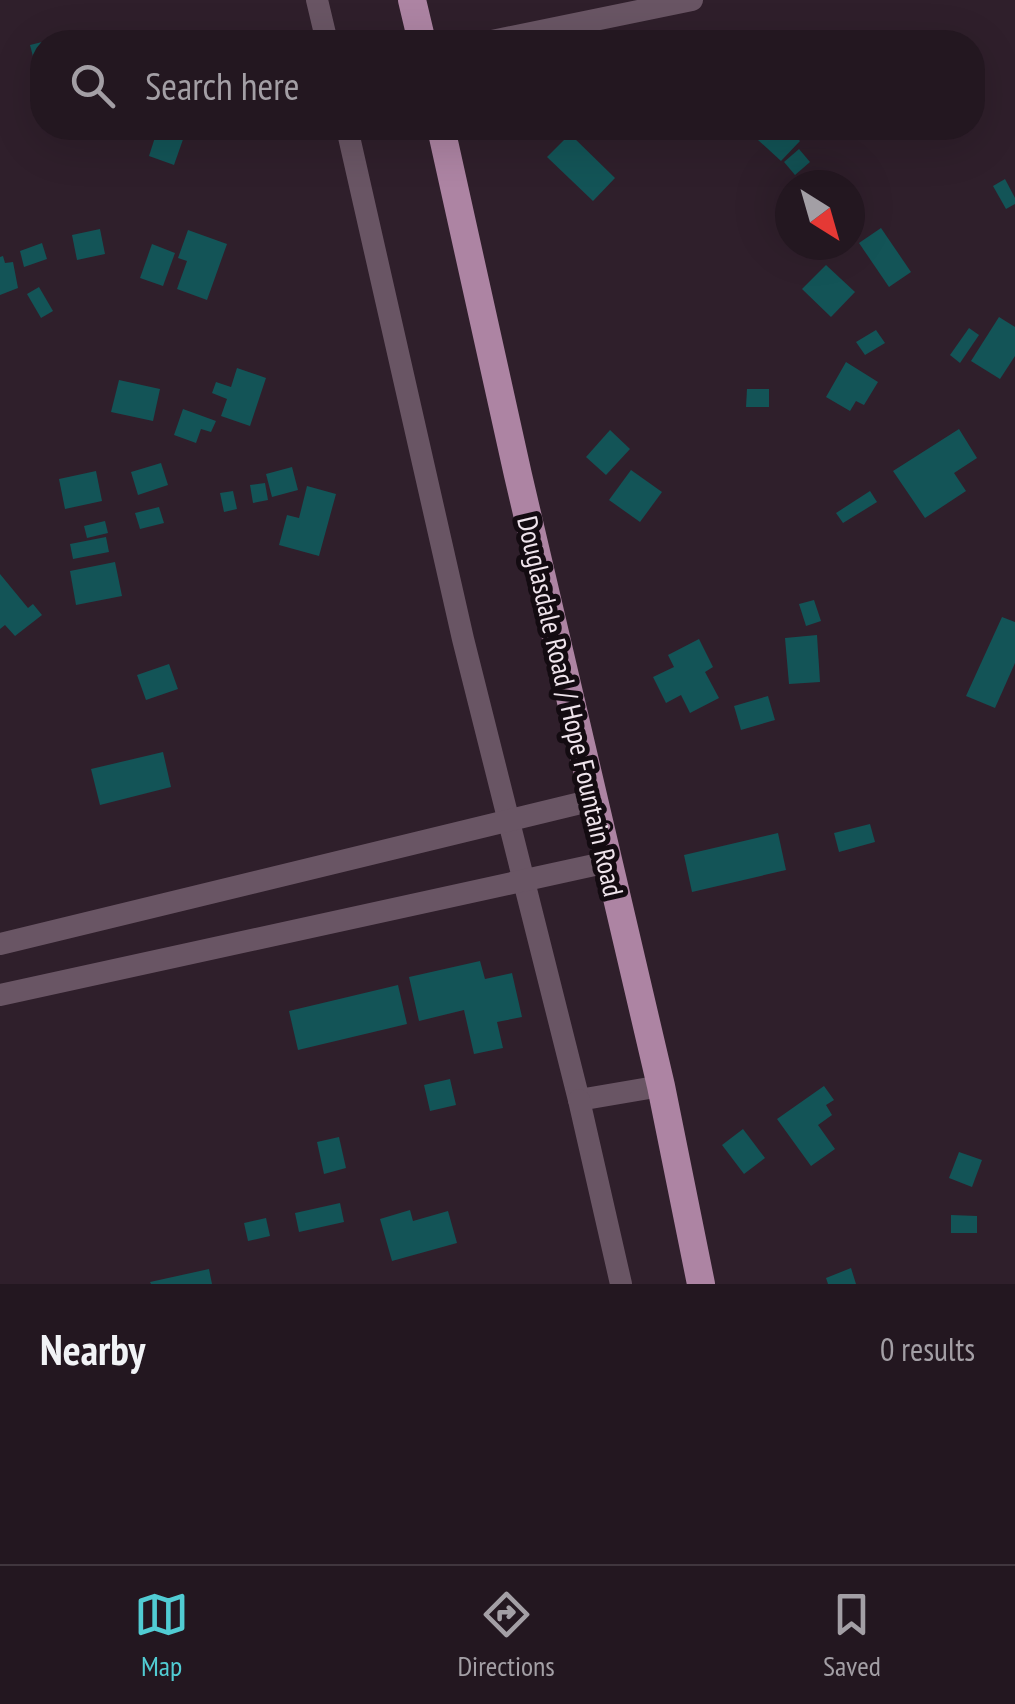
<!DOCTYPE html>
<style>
:root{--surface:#231720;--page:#2b2029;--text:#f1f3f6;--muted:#a39fa5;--line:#40363e;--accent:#51ccd3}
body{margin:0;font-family:"PT Sans Narrow",sans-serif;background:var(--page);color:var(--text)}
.compass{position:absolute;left:775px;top:170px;width:90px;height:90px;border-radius:50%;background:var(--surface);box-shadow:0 10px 40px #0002;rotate:143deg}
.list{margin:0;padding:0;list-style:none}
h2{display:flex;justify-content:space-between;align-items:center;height:130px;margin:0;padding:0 40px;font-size:42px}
h2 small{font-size:32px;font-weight:400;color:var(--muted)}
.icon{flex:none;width:55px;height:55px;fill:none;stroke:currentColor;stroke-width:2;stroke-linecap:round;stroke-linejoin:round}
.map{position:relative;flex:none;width:1015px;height:1284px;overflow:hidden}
.search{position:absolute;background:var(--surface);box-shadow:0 10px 40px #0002;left:30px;right:30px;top:30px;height:110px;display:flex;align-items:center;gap:25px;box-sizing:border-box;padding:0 35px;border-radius:40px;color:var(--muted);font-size:38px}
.sheet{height:280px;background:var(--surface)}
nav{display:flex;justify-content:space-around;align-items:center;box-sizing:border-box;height:140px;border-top:2px solid var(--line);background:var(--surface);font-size:28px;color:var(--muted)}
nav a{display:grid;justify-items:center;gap:5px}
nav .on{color:var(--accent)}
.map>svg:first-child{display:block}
.building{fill:#135457}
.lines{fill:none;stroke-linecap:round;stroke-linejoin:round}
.minor{stroke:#695564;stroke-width:22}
.major{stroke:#ad84a3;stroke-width:28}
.labels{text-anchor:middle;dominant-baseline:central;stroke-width:10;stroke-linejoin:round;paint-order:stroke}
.street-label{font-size:28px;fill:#efe4ec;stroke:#130b11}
</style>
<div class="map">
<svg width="1015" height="1284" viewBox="0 0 1015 1284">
<rect width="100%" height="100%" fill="#2f1f2b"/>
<g class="building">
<path d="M42 42V74L38 76 30 45Z"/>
<path d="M158 128H187L174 165 149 156Z"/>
<path d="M745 128H786L800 141 781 161Z"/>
<path d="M570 134 615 178 593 201 547 157Z"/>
<path d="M799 149 810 162 795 175 784 162Z"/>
<path d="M1005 179 1015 198V204L1006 209 993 186Z"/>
<path d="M881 228 911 272 889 287 859 243Z"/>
<path d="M100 229 105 254 77 260 72 235Z"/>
<path d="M188 230 227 244 207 300 177 289 187 261 178 258Z"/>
<path d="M42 243 47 259 24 267 20 251Z"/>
<path d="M152 244 175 253 163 286 140 278Z"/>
<path d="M3 256 5 263 13 262 18 288 0 295V257Z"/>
<path d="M826 265 855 292 831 317 802 289Z"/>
<path d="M39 287 53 311 41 318 27 294Z"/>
<path d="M999 317 1015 327V356L1000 379 971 361Z"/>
<path d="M969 328 979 335 960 363 950 355Z"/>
<path d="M876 330 885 343 865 355 856 342Z"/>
<path d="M846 362 878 382 864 405 856 401 850 411 826 397Z"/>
<path d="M237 368 266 378 250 426 221 416 227 399 212 393 216 382 231 387Z"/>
<path d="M119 380 160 389 153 421 111 412Z"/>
<path d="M747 389H769V407H746Z"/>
<path d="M183 409 216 421 211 432 201 429 196 443 174 435Z"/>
<path d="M959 429 977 458 954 473 966 491 925 518 893 471Z"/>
<path d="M610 430 630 449 606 475 586 457Z"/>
<path d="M161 463 168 485 138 495 131 472Z"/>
<path d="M292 467 298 490 272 497 266 474Z"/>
<path d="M631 470 662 492 640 522 609 500Z"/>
<path d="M96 471 102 501 65 509 59 479Z"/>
<path d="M265 483 268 500 253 503 250 485Z"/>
<path d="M307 486 336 494 319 556 279 545 287 515 299 518Z"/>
<path d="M233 491 237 509 224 512 220 493Z"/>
<path d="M870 491 877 502 843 523 836 513Z"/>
<path d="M159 507 164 523 140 529 135 513Z"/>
<path d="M105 521 108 533 87 538 84 526Z"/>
<path d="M106 537 109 552 73 559 70 544Z"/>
<path d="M115 562 122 596 76 605 70 571Z"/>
<path d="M0 574 28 608 33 604 42 615 15 636 5 625 0 629Z"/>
<path d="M814 600 821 621 806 626 799 604Z"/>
<path d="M1002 617 1015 622V663L995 708 966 696Z"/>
<path d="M817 635 820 682 789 684 785 638Z"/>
<path d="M699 639 713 667 705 672 719 698 690 713 681 695 666 703 653 677 674 667 668 655Z"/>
<path d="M169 664 178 689 146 700 137 675Z"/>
<path d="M768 696 775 720 741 730 734 706Z"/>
<path d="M163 752 171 787 100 805 91 769Z"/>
<path d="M870 824 875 842 839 852 834 833Z"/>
<path d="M778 833 786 870 692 892 684 855Z"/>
<path d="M480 961 485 979 512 973 522 1017 497 1022 503 1048 474 1054 464 1010 419 1021 409 977Z"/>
<path d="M398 985 407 1024 298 1050 289 1011Z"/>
<path d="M450 1079 456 1105 430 1111 424 1085Z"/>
<path d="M824 1086 834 1100 826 1105 832 1115 818 1125 835 1149 811 1166 777 1119Z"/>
<path d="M743 1129 765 1158 744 1174 722 1145Z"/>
<path d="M339 1137 346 1168 324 1174 317 1142Z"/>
<path d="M959 1152 982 1160 972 1187 949 1178Z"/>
<path d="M340 1203 344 1222 299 1232 295 1213Z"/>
<path d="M410 1210 413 1221 448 1211 457 1243 392 1261 380 1219Z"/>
<path d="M951 1215 977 1216V1233H951Z"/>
<path d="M266 1218 270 1236 248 1241 244 1223Z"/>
<path d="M851 1268 856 1284H828L826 1278Z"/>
<path d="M209 1269 212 1284H151L150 1282Z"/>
</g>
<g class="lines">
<g class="minor">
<path d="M317 0 327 42"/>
<path d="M487 42 692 0"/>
<path d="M347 128 463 639 579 1100 661 1086"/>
<path d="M0 944 593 800"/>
<path d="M0 995 608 862"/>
<path d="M579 1100 621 1284"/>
</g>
<g class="major">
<path d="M412 0 422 42"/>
<path d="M441 128 518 475 661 1086 701 1284"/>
</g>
</g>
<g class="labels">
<g class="street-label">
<text transform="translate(571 706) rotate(77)">Douglasdale Road / Hope Fountain Road</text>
</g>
</g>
</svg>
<svg class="compass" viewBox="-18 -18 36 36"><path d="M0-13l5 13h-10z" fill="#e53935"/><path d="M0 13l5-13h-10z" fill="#a39fa5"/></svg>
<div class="search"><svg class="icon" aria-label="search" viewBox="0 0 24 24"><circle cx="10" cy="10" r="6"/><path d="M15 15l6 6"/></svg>Search here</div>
</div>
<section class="sheet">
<h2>Nearby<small>0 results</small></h2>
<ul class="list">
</ul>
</section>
<nav>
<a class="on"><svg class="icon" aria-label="map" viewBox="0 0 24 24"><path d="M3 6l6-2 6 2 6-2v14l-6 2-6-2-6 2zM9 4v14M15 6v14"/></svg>Map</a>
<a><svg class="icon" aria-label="directions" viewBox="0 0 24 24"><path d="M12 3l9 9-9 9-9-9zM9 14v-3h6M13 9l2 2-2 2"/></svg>Directions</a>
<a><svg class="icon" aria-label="saved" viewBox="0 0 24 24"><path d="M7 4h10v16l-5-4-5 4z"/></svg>Saved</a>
</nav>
